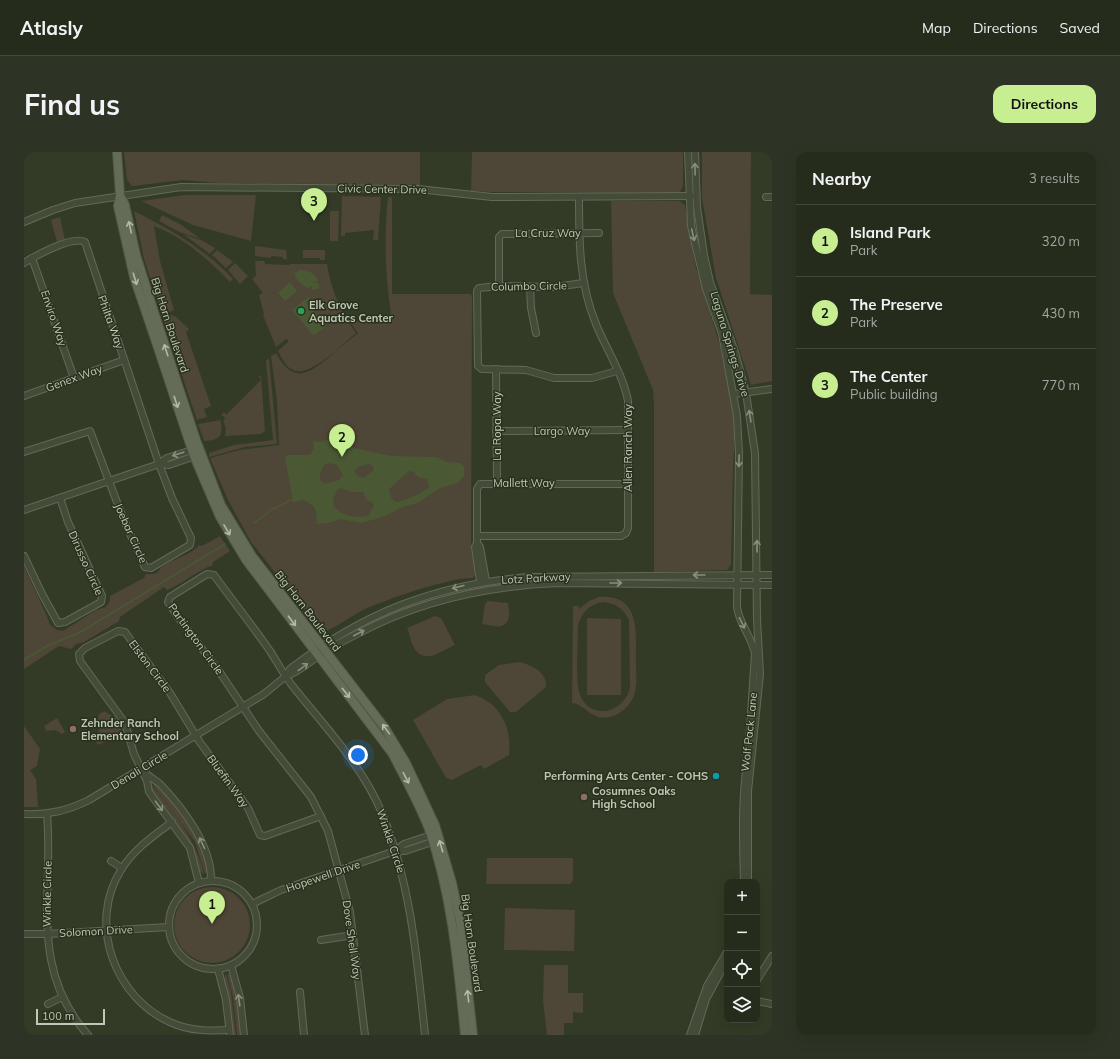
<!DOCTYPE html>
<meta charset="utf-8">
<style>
:root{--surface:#262c1c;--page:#2e3425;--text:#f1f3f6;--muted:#a4a7a3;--line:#42483b;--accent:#c7ef92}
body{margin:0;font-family:Mulish,sans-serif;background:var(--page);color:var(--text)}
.controls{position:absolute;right:12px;bottom:12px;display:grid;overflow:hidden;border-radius:8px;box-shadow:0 4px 16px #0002}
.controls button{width:36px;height:36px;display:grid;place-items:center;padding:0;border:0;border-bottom:1px solid var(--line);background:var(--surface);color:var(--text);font:20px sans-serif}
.scale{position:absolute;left:12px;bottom:10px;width:69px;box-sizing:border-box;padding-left:4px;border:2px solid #bfc7b5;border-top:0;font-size:11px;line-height:14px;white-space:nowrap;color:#bfc7b5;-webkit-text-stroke:3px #29311e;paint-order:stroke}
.you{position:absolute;left:334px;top:603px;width:14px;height:14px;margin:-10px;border:3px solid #fff;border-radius:50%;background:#1a73e8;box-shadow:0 0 0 6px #1a73e833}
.badge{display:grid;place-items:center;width:26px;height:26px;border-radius:50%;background:var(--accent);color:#111;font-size:13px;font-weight:700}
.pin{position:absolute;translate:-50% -33px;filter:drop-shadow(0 1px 2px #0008)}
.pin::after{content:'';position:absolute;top:21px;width:14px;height:12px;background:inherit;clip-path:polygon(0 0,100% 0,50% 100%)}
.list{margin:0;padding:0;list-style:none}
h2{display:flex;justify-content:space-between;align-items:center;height:52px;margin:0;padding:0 16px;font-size:17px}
h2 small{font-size:13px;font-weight:400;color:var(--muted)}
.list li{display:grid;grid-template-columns:26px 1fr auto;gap:12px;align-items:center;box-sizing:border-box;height:72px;padding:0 16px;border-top:1px solid var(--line)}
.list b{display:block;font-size:15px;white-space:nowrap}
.list p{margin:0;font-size:13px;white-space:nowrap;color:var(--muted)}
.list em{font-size:13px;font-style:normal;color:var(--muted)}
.icon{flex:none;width:22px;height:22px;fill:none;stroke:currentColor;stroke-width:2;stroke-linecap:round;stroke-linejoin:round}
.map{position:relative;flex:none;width:748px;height:883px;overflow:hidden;border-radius:12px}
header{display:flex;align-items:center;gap:24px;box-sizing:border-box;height:56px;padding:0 20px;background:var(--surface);border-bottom:1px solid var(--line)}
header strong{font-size:19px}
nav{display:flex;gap:22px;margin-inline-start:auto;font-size:14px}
.intro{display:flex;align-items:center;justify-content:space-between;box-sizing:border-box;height:96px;padding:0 24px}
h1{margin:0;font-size:28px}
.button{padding:10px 18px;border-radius:12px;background:var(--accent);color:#111;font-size:14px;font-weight:700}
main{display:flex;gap:24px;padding:0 24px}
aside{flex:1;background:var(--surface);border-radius:12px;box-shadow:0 4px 16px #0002}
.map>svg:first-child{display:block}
.green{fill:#4e4636;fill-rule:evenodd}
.water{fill:#4a5834;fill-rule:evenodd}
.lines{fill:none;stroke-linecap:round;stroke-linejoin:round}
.stream{stroke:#4a5834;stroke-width:1.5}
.minor-casing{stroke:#626a57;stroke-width:8}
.major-casing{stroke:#505845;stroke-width:10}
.minor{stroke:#444c39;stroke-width:6}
.major{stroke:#646c57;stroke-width:8}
.oneway{stroke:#88907d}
.oneway2{stroke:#b1b9a7}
.leisure-dot{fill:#2e9e5b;stroke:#29311e;stroke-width:1.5}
.education-dot{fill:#8d6e63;stroke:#29311e;stroke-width:1.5}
.culture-dot{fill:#0f9aa8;stroke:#29311e;stroke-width:1.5}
.labels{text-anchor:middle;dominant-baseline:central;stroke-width:3;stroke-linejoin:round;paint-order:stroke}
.street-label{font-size:11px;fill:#bfc7b5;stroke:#29311e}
.poi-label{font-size:11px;font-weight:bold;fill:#bfc7b5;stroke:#29311e;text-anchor:start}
</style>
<header>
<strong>Atlasly</strong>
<nav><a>Map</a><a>Directions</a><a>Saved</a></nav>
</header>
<div class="intro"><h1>Find us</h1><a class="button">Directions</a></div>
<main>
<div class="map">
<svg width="748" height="883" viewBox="0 0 748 883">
<rect width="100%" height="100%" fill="#333b26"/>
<g class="green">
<path d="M100 0H396V33L195 31 159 28 108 34 103 28Z"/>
<path d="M448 0H659V34L656 40 646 41 469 40 447 39Z"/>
<path d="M678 0H727L726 142 748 143V229L727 233 692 126 678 46Z"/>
<path d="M161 43H232L227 89 169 73 117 49Z"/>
<path d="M318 44 357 45 354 88H349L350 78 321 81V84H317Z"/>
<path d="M364 45H368V142H447L448 145 447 391 452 421 449 426C427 425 360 448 339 458 329 463 307 479 298 480L227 390 203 346 186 306 215 298 255 293 253 249 247 204 252 201C268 230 282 225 305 205 314 197 324 189 334 181L326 170 331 167 332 170 367 162C361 122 360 84 364 45Z"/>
<path d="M587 49H655L661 53 672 116 695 190 709 258 711 287 709 315 707 412 703 418 630 420V252L629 238 589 141Z"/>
<path d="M110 59C146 77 181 97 209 127L206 130C185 108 159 85 130 74L136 109 150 158 146 160 136 156 120 107Z"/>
<path d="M306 59H315L314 89H306Z"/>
<path d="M138 63 156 72 177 87 155 80 135 69Z"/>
<path d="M36 65 41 88 33 90 27 68Z"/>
<path d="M159 82 177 88 191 96 186 102Z"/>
<path d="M231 94 262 98 263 108 259 107V105L247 104V106L231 104Z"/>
<path d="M193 98 209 110 202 116 188 103Z"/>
<path d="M279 98H301V108H296V106H279Z"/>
<path d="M231 109H240L241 112 265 113 266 112H303C307 138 317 160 332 181 319 192 286 226 269 218 261 215 258 206 254 199L265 189 262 187 252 195 239 163 240 162 235 143 239 141 228 127 232 124Z"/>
<path d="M211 111 224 124 216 132 204 118Z"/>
<path d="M136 158 152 165 165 177 162 180 187 254 180 257 183 265 173 268Z"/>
<path d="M245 206 253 292 221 295 185 305V301L210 293 249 288 242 209Z"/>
<path d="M236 224H237L241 279 237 282 201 284 202 277 199 268H201L200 264 197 263 200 260 202 263 237 228 235 225Z"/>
<path d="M196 268C200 283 197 288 180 289L174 272Z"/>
<path d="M196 384 206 399 189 410 188 414C181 414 155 434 143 438L140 435 96 465 95 469 60 490 52 492 47 497 35 494 0 517V415L23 464 26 473 33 478 39 479 72 458 82 455 86 449V444L120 426 122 422H131C134 420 135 418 138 415 148 407 168 403 175 393L178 394Z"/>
<path d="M575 445C617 442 612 481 612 510 612 521 614 535 609 546 605 554 598 561 589 564 567 571 562 552 548 551L549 454H555V457L565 449ZM581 450C592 452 600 457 605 468L606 534C603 560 567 570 556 543 551 529 554 492 554 476 556 461 566 451 581 450Z"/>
<path d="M464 449 484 451C484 455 486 460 485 464 483 480 467 473 458 472L461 452Z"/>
<path d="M411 464 417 466 431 493C418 498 400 515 389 494 386 488 386 482 383 476Z"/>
<path d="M563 466 597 467V543H563Z"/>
<path d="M495 510C508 513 523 520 522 535L492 560H486L461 530V523L475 513Z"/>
<path d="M451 543C477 552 488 576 485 603L460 617 457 613 428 628 422 626 389 568 423 547Z"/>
<path d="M80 559 92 566 99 582 74 593 70 587 73 588 77 569 74 568 75 562Z"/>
<path d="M33 566 41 580 38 582 31 578 22 579 20 574Z"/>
<path d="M0 574 16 597 13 614 6 618 12 627 14 655H0Z"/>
<path d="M132 632C138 637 143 645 148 651 165 673 178 692 184 720L181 722 171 690 129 633Z"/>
<path d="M128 633C150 661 172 687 180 722L176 720C168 688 148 665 128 639Z"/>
<path d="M463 706H549V728L546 732H462Z"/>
<circle cx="188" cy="773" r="38"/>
<path d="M481 756 551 758 550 799 480 798Z"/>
<path d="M520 813H544V841H559V861L549 860V871H540V883H523L519 849Z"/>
<path d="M202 822 207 840 212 883H208L200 826Z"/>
<path d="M203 822 207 824 212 843 217 883H213L209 845Z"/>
</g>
<g class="water">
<path d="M275 118C283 118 292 121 294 129L288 131H295V137L288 138V134L283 136 274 129 270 122Z"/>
<path d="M266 130 273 139 261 149 254 141Z"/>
<path d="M284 145 286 147 282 150 302 174 290 184 268 158Z"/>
<path d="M308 286 320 289 330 296 367 304 413 305 423 310 436 311 440 314V324L434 331 416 336 394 351 381 354 361 364 338 371 316 367 305 371 294 372 292 370C293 357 292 354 279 348L269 350 261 306 263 303H286L290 297 289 289 297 290ZM304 311 313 313 319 323 315 328 300 332 296 328C295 322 298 313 304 311ZM344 312 348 313 350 318 340 326 333 324 331 319 333 316ZM385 319 390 320 394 325 403 327 405 335C400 340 377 351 371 350L367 346 365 337ZM316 336 328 340H339L343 348 350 352 345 363C336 368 301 362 311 343 312 340 313 338 316 336Z"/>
</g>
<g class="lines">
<g class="stream">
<path d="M230 371 249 357 269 347"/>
<path d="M0 508 23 494 55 481 201 392"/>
</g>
<defs>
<g id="minor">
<path d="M664 0 667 74 682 137 698 182 713 264 715 301 713 455C715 472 728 485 731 502L724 606C717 647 719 688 720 730"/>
<path d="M671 0 673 55 680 103 686 130 711 200 722 241 731 301 733 467 736 522 724 639V730"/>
<path d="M742 45H748"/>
<path d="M0 70 29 58 51 51 157 35 394 37 468 45 667 44"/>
<path d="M8 106 50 226"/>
<path d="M0 111C11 104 49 83 61 90L135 312 148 346 167 386 166 393 127 416 121 415 99 366 66 279 0 300"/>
<path d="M559 131 532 135 475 134 455 136 453 139 454 214 458 217 502 218 530 226H568L593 219"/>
<path d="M475 134V85L478 82 575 81"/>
<path d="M506 135 507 156 512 181"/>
<path d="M472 217 473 331"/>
<path d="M710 242 748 237"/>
<path d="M0 244 100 208"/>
<path d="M472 279 604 278"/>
<path d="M135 312 145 313 174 303"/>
<path d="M0 358 135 312 143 306 171 297"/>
<path d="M453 384H597L602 381 604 376V249C599 222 582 197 572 172 555 131 555 89 555 45"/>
<path d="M453 391 451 395 456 430"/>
<path d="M0 404 18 442 34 471 41 470 77 450 78 444 44 370 36 346"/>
<path d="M462 429 456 395 453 391V337L456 332H604"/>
<path d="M262 524C276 520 287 508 300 500 311 493 323 487 335 481 397 448 463 434 533 431L748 433"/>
<path d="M122 621C126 626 132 628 136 632 159 656 188 694 187 729"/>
<path d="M0 662C24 663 43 659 65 648L240 542 262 524 266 517C339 461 410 433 503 425L748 423"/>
<path d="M23 662C30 742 4 816 64 883"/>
<path d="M148 670C129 684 109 698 97 718 63 772 91 847 148 871 166 879 186 879 205 878"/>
<path d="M371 699H381L408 690"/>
<path d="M87 709 98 716"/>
<circle cx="189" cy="773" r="44"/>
<path d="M175 731 166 696 125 640 123 629 110 602 101 571 56 509 55 502 61 496 94 479 101 480 146 541 175 589 224 656 236 683 241 684 297 664"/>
<path d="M228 752 257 738 371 699 380 692 407 683"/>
<path d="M0 782H23L145 775"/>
<path d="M297 788 329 783"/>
<path d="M207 813 216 846 220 883"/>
<path d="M194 817 202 848 206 883"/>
<path d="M733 828 748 804"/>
<path d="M276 840 280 883"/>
<path d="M733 849 748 852"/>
<path d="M24 852 38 845"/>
<path d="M341 883 326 760 304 679 287 645 235 579 197 522 154 465 144 450 146 445 183 422 190 423C208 448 228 473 246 499 253 510 259 521 267 532 299 573 337 611 358 661 387 732 393 807 401 883"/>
<path d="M666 883 683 834 703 800"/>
<path d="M671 883 682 847 703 808"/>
</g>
<g id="major">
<path d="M93 0 96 43 94 54 110 125 133 193 170 304 196 365 222 408 368 601C381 626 395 651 405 677 428 743 434 814 441 883"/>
<path d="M96 43 101 53 112 103 129 157 172 288 197 353 228 404 361 576 382 611 411 673 428 731 436 768 449 883"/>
</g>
</defs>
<use href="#minor" class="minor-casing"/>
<use href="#major" class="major-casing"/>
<use href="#minor" class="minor"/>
<use href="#major" class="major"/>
</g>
<defs><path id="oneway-shaft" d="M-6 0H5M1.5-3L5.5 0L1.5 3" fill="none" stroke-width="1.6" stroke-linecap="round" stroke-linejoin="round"/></defs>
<g class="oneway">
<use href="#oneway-shaft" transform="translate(671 17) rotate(-91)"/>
<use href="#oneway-shaft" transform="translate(669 83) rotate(77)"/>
<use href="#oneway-shaft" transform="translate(726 264) rotate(-99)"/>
<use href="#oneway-shaft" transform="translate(154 302) rotate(162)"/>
<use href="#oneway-shaft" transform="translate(715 309) rotate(92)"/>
<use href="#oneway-shaft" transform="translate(733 394) rotate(-90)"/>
<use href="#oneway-shaft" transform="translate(675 423) rotate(-180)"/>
<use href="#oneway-shaft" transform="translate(592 431)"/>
<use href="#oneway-shaft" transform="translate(434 435) rotate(166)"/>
<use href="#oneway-shaft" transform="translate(718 471) rotate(64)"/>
<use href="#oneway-shaft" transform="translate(335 481) rotate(-28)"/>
<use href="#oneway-shaft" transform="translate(279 515) rotate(-36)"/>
<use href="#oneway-shaft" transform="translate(135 654) rotate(53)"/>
<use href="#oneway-shaft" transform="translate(178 691) rotate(-115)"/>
<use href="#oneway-shaft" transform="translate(215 848) rotate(-98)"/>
</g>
<g class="oneway2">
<use href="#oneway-shaft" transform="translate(106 75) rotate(-102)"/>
<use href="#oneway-shaft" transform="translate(111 127) rotate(73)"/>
<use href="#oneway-shaft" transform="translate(142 198) rotate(-108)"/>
<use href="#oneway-shaft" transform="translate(152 250) rotate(72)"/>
<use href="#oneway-shaft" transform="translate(203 378) rotate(60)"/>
<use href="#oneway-shaft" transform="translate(268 469) rotate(53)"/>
<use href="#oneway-shaft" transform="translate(322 541) rotate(52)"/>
<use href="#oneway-shaft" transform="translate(362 577) rotate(-126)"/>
<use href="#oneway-shaft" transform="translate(382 626) rotate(62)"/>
<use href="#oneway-shaft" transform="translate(417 694) rotate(-107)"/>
<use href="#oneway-shaft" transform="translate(444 844) rotate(-97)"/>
</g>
<circle class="leisure-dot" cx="277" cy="159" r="4"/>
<g class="education-dot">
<circle cx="49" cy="577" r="4"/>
<circle cx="560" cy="645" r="4"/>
</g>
<circle class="culture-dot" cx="692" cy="624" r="4"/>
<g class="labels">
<g class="street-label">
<text transform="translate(358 37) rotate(1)">Civic Center Drive</text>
<text x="524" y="81">La Cruz Way</text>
<text transform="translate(505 134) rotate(-1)">Columbo Circle</text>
<text transform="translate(30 166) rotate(71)">Enviro Way</text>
<text transform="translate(87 170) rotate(70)">Philta Way</text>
<text transform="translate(146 173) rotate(72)">Big Horn Boulevard</text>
<text transform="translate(706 192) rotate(73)">Laguna Springs Drive</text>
<text transform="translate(50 226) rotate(-20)">Genex Way</text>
<text transform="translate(473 274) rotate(-90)">La Ropa Way</text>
<text x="538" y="279">Largo Way</text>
<text transform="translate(604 296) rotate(-90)">Allen Ranch Way</text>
<text x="500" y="331">Mallett Way</text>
<text transform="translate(107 381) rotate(66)">Joebar Circle</text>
<text transform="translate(62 411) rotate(66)">Dirusso Circle</text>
<text transform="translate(512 426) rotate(-3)">Lotz Parkway</text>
<text transform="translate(284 459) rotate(52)">Big Horn Boulevard</text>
<text transform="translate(172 487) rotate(54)">Partington Circle</text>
<text transform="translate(126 514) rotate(53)">Elston Circle</text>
<text transform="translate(725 580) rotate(-84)">Wolf Pack Lane</text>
<text transform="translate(115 618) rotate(-31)">Denali Circle</text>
<text transform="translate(204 629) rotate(54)">Bluefin Way</text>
<text transform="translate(367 689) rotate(71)">Winkle Circle</text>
<text transform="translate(299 724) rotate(-19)">Hopewell Drive</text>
<text transform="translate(23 742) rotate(-89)">Winkle Circle</text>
<text transform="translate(72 779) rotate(-3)">Solomon Drive</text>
<text transform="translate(328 788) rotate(82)">Dove Shell Way</text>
<text transform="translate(448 791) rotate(82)">Big Horn Boulevard</text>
</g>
<g class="poi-label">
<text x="285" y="153">Elk Grove<tspan x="285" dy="13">Aquatics Center</tspan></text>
<text x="57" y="571">Zehnder Ranch<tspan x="57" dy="13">Elementary School</tspan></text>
<text x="684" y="624" text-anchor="end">Performing Arts Center - COHS</text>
<text x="568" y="639">Cosumnes Oaks<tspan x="568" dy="13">High School</tspan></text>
</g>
</g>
</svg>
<div class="controls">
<button>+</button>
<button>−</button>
<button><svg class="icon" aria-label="locate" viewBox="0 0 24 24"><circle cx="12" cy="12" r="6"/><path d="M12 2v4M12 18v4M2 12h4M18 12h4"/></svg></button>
<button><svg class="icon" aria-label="layers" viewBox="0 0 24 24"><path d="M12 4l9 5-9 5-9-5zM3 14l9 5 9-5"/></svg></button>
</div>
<div class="scale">100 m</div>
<div class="you"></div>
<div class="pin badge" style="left:188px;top:772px">1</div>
<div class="pin badge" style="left:318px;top:305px">2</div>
<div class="pin badge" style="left:290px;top:69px">3</div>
</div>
<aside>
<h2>Nearby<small>3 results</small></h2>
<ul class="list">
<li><span class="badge">1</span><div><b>Island Park</b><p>Park</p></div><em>320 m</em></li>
<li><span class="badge">2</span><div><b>The Preserve</b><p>Park</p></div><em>430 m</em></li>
<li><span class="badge">3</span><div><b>The Center</b><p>Public building</p></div><em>770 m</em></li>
</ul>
</aside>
</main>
